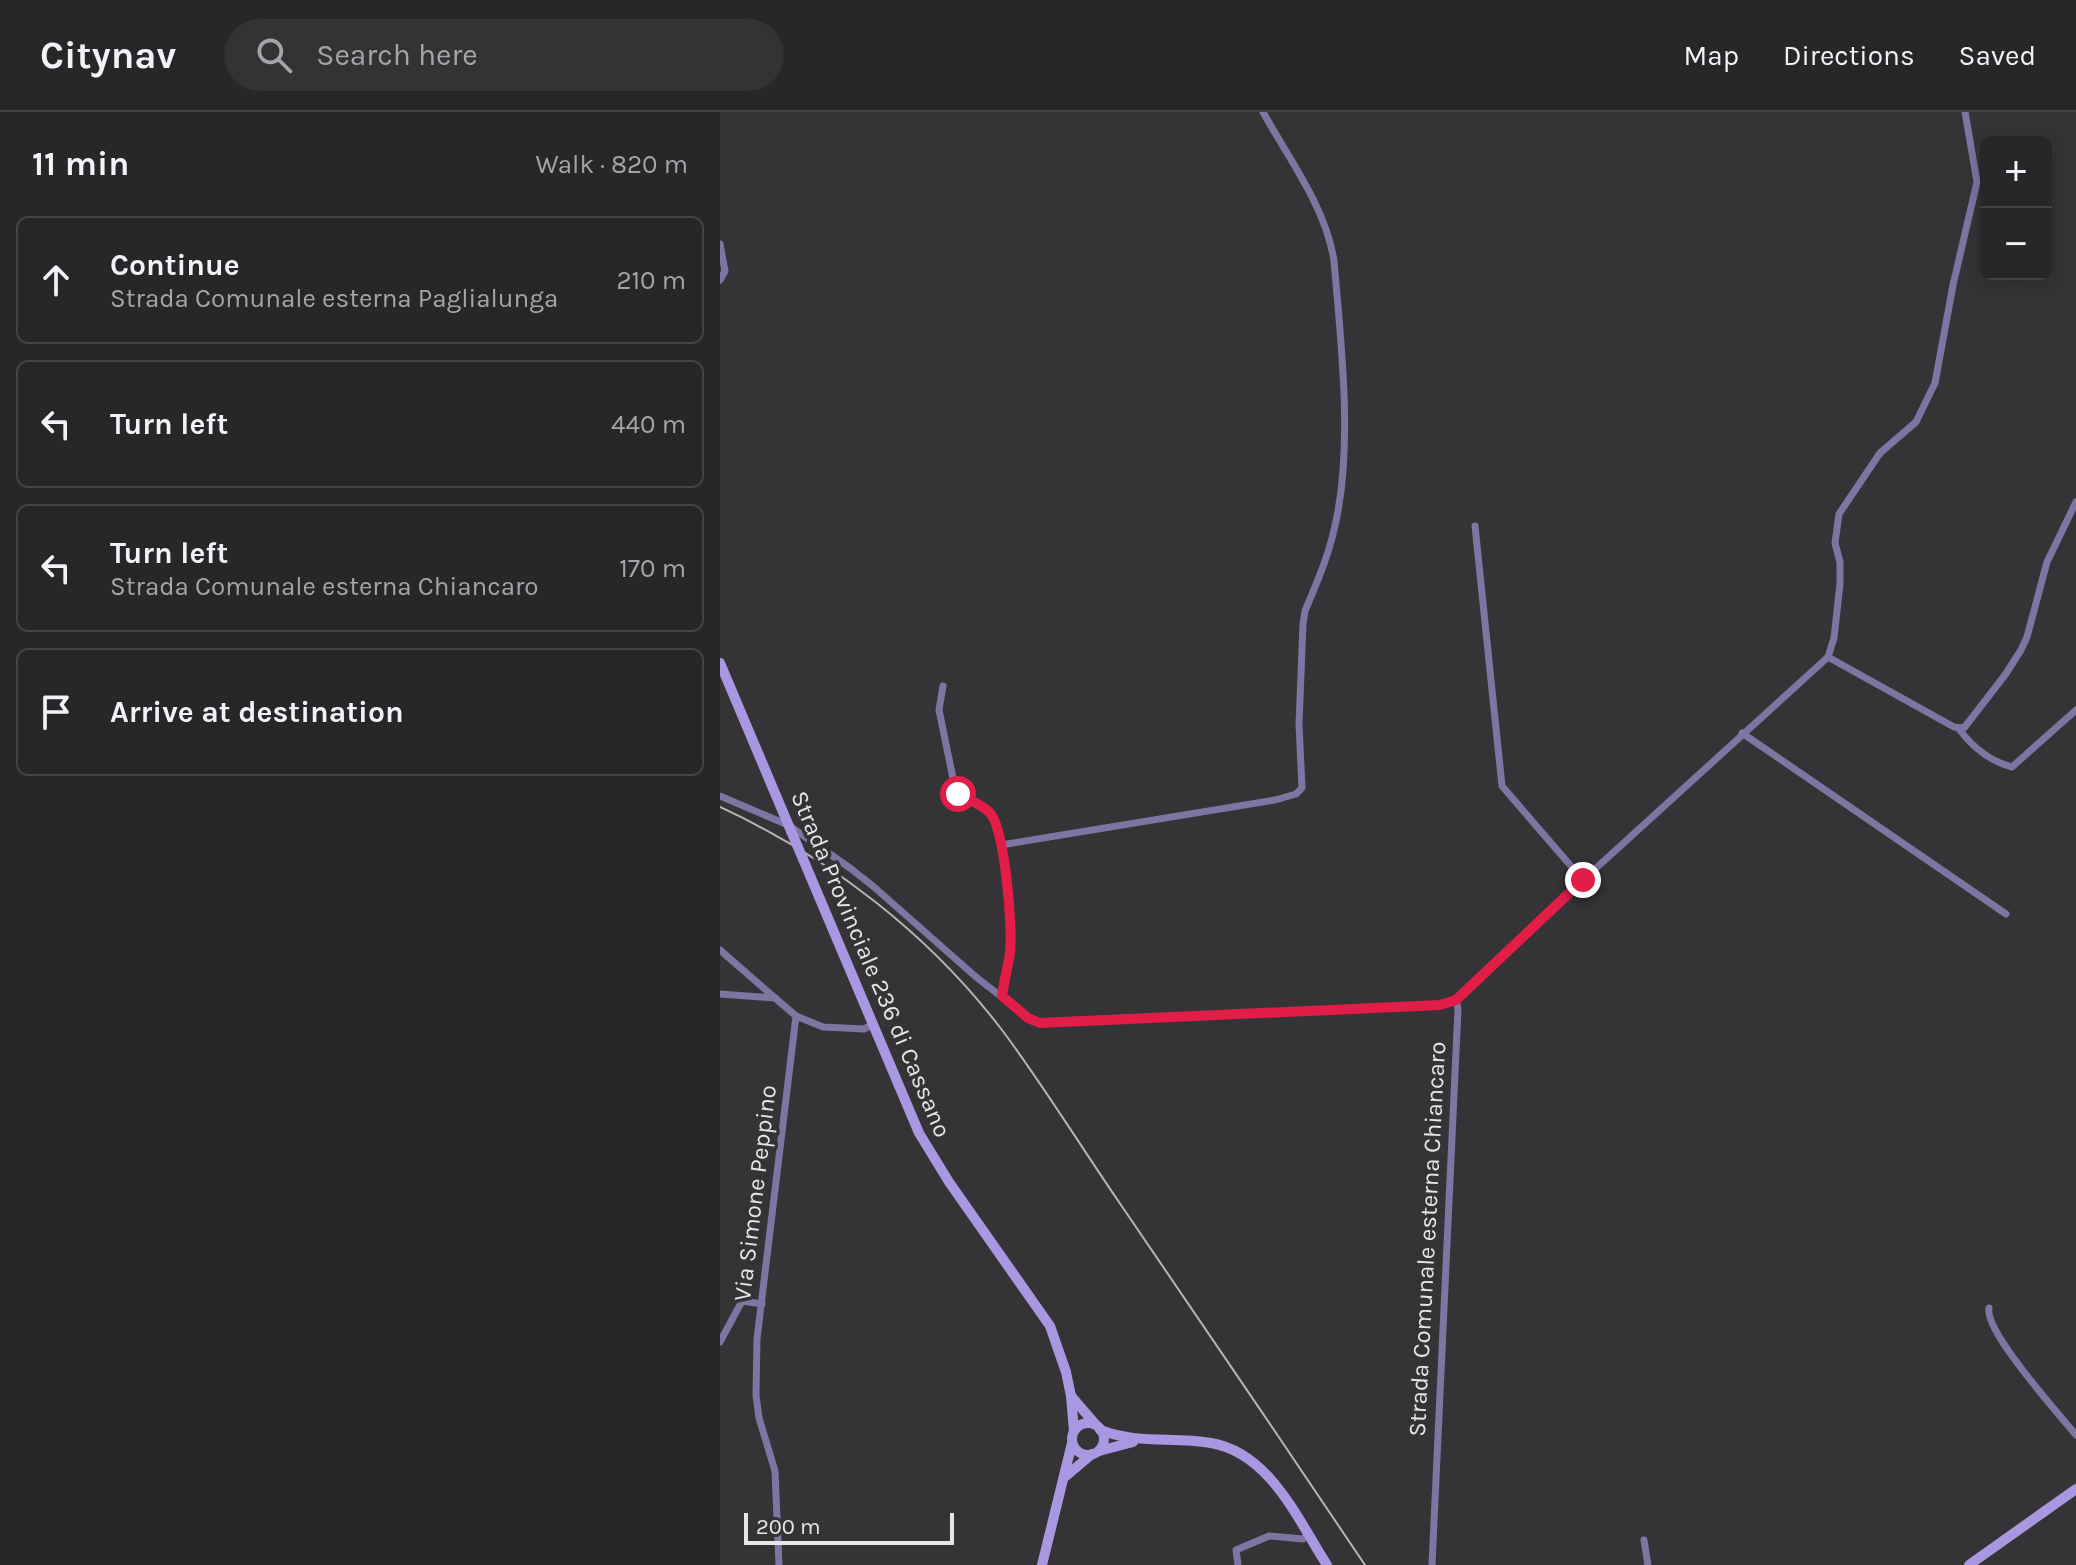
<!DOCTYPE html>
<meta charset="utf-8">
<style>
:root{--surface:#272628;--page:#333234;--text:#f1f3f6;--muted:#a4a5a8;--line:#434345}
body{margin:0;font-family:Karla,sans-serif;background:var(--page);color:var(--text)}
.controls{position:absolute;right:24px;top:24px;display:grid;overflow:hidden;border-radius:12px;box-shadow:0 4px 20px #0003}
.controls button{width:72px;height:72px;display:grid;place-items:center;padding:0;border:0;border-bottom:2px solid var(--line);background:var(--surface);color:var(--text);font:40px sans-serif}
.scale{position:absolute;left:24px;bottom:20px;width:210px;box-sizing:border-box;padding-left:8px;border:4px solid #e6e6e7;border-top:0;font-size:22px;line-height:28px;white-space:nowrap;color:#e6e6e7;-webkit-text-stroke:6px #343336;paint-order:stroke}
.stop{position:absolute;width:24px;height:24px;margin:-18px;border:6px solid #e11d48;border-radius:50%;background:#fff}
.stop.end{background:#e11d48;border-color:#fff;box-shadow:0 2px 8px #0008}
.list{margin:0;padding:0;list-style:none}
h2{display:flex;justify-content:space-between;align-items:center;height:104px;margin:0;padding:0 32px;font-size:34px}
h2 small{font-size:26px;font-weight:400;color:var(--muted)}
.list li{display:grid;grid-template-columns:52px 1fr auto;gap:24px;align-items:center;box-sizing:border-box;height:128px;margin:0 16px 16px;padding:0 16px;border:2px solid var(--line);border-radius:12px}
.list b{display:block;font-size:30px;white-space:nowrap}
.list p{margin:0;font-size:26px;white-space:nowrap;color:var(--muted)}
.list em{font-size:26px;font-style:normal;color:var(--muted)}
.icon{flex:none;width:44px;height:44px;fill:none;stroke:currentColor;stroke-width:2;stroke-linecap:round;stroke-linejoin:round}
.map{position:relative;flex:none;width:1356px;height:1453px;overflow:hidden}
header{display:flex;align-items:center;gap:48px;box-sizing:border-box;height:112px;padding:0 40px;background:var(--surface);border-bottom:2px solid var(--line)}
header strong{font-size:38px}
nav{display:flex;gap:44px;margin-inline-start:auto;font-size:28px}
.search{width:560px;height:72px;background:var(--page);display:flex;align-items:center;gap:20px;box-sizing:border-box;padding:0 28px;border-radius:44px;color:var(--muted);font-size:30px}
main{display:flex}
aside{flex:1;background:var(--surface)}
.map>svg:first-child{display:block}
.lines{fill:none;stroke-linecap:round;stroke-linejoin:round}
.street{stroke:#7f75a2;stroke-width:7}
.secondary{stroke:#a998e1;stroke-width:10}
.rail{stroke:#b5b4b6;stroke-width:2}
.secondary-bridge{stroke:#a998e1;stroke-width:10}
.route{stroke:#e11d48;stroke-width:10}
.labels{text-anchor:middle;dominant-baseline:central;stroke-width:7;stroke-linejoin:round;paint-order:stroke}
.street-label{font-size:24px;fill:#e6e6e7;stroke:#343336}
</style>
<header>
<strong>Citynav</strong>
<div class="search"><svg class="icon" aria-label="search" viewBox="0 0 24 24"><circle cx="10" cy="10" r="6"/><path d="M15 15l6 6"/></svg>Search here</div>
<nav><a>Map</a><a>Directions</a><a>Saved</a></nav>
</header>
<main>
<aside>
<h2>11 min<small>Walk · 820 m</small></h2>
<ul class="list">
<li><svg class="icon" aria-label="ahead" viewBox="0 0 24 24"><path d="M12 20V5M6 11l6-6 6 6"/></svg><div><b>Continue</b><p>Strada Comunale esterna Paglialunga</p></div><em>210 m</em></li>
<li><svg class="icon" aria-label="left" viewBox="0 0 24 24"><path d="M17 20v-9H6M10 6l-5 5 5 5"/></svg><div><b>Turn left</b></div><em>440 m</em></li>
<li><svg class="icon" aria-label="left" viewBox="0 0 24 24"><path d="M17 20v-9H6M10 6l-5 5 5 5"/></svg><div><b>Turn left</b><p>Strada Comunale esterna Chiancaro</p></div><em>170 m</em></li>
<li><svg class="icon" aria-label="arrive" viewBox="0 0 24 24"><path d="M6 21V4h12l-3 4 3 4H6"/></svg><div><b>Arrive at destination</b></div></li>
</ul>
</aside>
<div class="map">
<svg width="1356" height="1453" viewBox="0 0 1356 1453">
<rect width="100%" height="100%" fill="#343336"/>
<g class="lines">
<g class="street">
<path d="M0 132 5 159 0 168"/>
<path d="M755 414 782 674 863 768"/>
<path d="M1108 545 1234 615 1244 616 1285 563 1301 538 1307 525 1327 450 1356 390"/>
<path d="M223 574 219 598 235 676C244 690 264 691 273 706 285 725 293 817 290 841 288 855 284 869 282 884"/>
<path d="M1239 617C1253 636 1269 649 1292 655L1356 598"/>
<path d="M1022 621 1286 802"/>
<path d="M0 684 68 713 130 756 154 775 256 865 314 910 720 893 736 888"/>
<path d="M281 733 555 688 576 682 582 676 579 612 583 512 585 499C596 473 608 445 614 418 634 337 621 231 614 149 606 95 568 46 543 0"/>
<path d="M0 838 55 886"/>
<path d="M0 882 55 886 76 904 103 915 144 917 152 913"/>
<path d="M1269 1196C1264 1219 1339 1302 1356 1323"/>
<path d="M0 1230 22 1189 42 1192"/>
<path d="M924 1428 928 1453"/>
<path d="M59 1453 55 1359 39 1306 36 1283 37 1227 76 904"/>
<path d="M518 1453 516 1438 549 1424 583 1427 588 1423"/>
<path d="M712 1453 738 897 736 888 863 768 1108 545 1114 526 1120 472V450L1115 431 1119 402 1160 341 1196 310 1215 271 1233 173 1257 70 1245 0"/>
</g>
<g class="secondary">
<path d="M0 551 71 719"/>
<path d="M83 747 199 1021 229 1070 330 1214 346 1260 351 1284 354 1319"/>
<path d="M351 1284 376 1313"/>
<circle cx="368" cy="1327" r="16"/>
<path d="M380 1318C421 1333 451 1324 491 1331 550 1341 578 1408 607 1453"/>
<path d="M379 1339 413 1330"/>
<path d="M346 1364 372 1342"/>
<path d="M322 1453 352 1331"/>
<path d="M1249 1453 1356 1377"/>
</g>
<path class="rail" d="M0 695C110 746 208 821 282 918 324 974 361 1035 401 1093 483 1212 564 1333 645 1453"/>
<path class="secondary-bridge" d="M71 719 83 747"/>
</g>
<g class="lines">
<path class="route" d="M238 682C248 688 262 692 270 701 285 718 293 817 290 841 288 855 284 869 282 884L308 906 320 911 720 893 736 888 863 768"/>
</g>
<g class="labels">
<g class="street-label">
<text transform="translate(151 852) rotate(67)">Strada Provinciale 236 di Cassano</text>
<text transform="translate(35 1081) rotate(-83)">Via Simone Peppino</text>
<text transform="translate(707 1127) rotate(-87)">Strada Comunale esterna Chiancaro</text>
</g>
</g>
</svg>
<div class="controls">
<button>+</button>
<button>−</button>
</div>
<div class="scale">200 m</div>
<div class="stop" style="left:238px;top:682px"></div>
<div class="stop end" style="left:863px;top:768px"></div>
</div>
</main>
